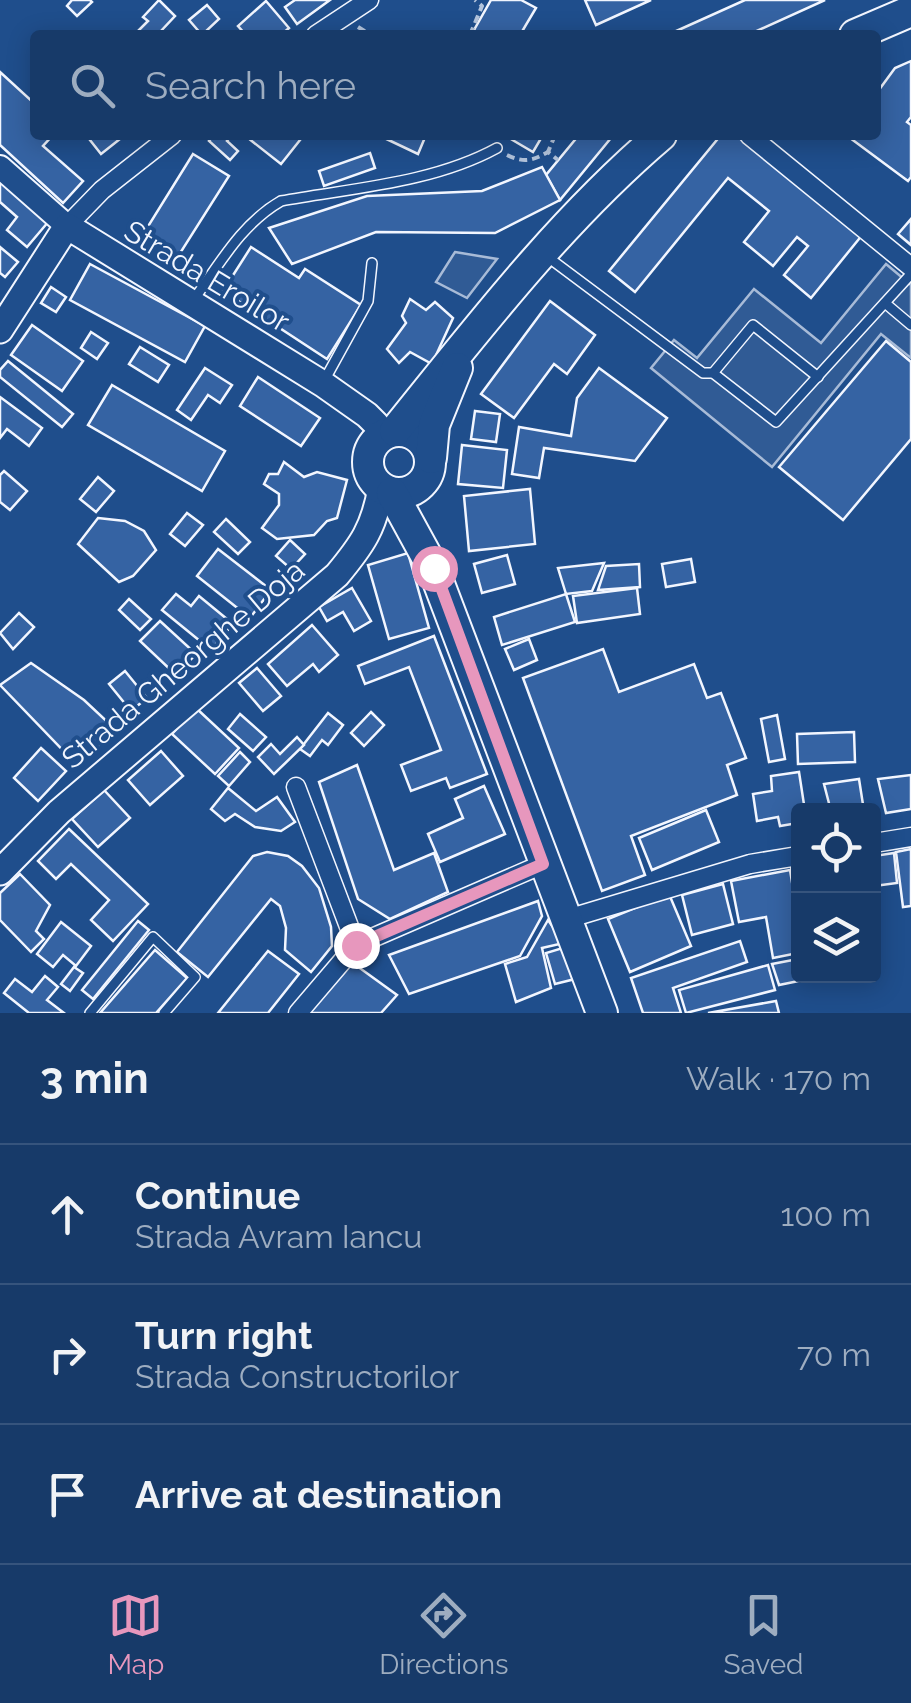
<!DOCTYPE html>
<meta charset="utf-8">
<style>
:root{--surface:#173a69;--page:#244571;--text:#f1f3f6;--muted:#9eadc0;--line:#36547d;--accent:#e797bd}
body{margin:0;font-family:Raleway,sans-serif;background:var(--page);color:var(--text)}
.controls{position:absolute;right:30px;bottom:30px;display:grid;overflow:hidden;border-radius:10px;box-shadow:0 5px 25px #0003}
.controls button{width:90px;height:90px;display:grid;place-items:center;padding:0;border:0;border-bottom:2px solid var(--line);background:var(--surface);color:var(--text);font:50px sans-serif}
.stop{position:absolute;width:30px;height:30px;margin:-22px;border:8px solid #e797bd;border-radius:50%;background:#fff}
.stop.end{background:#e797bd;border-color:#fff;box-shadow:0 2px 10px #0008}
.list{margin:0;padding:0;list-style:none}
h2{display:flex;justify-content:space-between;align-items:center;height:130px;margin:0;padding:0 40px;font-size:42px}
h2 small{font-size:32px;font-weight:400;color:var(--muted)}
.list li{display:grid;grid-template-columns:65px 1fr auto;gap:30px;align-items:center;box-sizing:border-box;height:140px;padding:0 40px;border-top:2px solid var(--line)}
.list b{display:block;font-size:38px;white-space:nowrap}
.list p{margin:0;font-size:32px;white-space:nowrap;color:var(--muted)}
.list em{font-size:32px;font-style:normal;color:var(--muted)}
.icon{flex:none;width:55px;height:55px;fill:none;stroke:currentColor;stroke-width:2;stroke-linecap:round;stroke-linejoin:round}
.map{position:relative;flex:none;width:911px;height:1013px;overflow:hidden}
.search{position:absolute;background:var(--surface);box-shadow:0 5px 25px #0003;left:30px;right:30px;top:30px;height:110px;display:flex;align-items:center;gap:25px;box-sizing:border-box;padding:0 35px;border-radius:10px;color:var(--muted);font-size:38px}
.sheet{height:550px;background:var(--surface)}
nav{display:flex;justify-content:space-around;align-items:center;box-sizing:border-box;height:140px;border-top:2px solid var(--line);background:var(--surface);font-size:28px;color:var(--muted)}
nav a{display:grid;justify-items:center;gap:5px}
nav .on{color:var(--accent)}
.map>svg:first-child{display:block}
.built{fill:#305b95;stroke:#a8bbd7;stroke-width:2.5}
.building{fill:#3563a3;stroke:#f2f6ff;stroke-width:2.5}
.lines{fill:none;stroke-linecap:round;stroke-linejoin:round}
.service-casing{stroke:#f2f6ff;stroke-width:12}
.minor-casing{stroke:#f2f6ff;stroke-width:21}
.tertiary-casing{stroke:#f2f6ff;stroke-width:26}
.secondary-casing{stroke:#f2f6ff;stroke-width:29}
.primary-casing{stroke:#f2f6ff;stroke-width:34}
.path{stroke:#b3c4dc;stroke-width:4;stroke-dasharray:8 5;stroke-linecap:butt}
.service{stroke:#1f4e8c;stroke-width:9}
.minor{stroke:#1f4e8c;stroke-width:18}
.tertiary{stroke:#1f4e8c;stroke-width:22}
.secondary{stroke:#1f4e8c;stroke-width:25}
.primary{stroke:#1f4e8c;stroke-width:30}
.route{stroke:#e797bd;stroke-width:12}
.labels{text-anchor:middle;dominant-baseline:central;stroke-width:8;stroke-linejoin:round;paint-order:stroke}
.street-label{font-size:30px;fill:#f2f6ff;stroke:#1f4e8c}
</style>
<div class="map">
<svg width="911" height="1013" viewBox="0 0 911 1013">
<rect width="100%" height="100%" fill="#1f4e8c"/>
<g class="built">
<path d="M455 252 497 259 467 298 436 282Z"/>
<path d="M886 264 911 285V358L881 334 772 467 651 368 674 340 697 358 754 289 821 343Z"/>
</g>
<g class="building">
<path d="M72 0H90L92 2 77 16 67 6Z"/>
<path d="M159 0 175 16 161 31 165 35H134L148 21 143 17Z"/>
<path d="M295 0H330L297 24 285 7Z"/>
<path d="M491 0H521L536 8 520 35H482L474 30Z"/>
<path d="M585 0H651L596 25Z"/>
<path d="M745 0H825L748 35H675L674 32Z"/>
<path d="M266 1 289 28 281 35H246L238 26Z"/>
<path d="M207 5 219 19 202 35 189 20Z"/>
<path d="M911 61V117L907 122 911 125V177L908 181 846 135H876V94L895 68Z"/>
<path d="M0 72 35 104V135H53L43 146 83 181 63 203 0 145Z"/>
<path d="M86 135H125L101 154Z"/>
<path d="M214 135H232L227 141 238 151 230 160 209 141Z"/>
<path d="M250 135H304L281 164 248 138Z"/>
<path d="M378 135H426L418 154Z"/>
<path d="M504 135H543L533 152Z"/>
<path d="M579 135H610L611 138 560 200 546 175Z"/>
<path d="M721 135H742L863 234 811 298 784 275 808 246 797 237 773 266 744 242 769 211 728 178 635 292 609 271Z"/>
<path d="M370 153 375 168 324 186 319 171Z"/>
<path d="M193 154 229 176 177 258 142 236Z"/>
<path d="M542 167 560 200 495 233 376 232 292 264 269 228 367 196 482 191Z"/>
<path d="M0 179 49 221 27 247 7 230 17 217 0 202Z"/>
<path d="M911 219V245L898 234Z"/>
<path d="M0 247 18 262 5 277 0 273Z"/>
<path d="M251 247 299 278 305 269 361 305 327 359 223 291Z"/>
<path d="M90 264 205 326 185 362 70 300Z"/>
<path d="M51 287 66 297 56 312 41 303Z"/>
<path d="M410 299 426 310 435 302 453 318 432 364 410 352 399 363 387 349 406 323 402 316Z"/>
<path d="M550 301 595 335 567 374 554 364 514 418 481 394Z"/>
<path d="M32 325 83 361 62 391 11 355Z"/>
<path d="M91 332 108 343 97 359 81 348Z"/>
<path d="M886 341 911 362V439L843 520 779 467Z"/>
<path d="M140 347 169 365 158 382 129 364Z"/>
<path d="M8 361 73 414 62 427 0 377V370Z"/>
<path d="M205 368 232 385 220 403 208 395 191 420 177 410Z"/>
<path d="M599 368 667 418 635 461 544 448 539 478 512 474 519 427 571 436 577 398Z"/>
<path d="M258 377 320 418 301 446 240 406Z"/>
<path d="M112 385 225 451 202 491 88 425Z"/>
<path d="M0 397 42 428 29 446 7 429 0 438Z"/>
<path d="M475 411 500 414 496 442 471 439Z"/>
<path d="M462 445 507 450 503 488 458 484Z"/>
<path d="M284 462 304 477 317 472 347 480 337 518 327 521 314 535 277 539 262 528 279 505V494L264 484 269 474H278Z"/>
<path d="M4 471 27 491 10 510 0 502V475Z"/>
<path d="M98 477 114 491 96 512 80 499Z"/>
<path d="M530 489 535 544 469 551 464 496Z"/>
<path d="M187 513 203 525 185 546 170 534Z"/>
<path d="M98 518 125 521 144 531 156 550 133 576 119 582 78 544Z"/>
<path d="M226 519 250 542 238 554 214 532Z"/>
<path d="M290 540 305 554 291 569 276 556Z"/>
<path d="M218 549 271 590 250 618 197 576Z"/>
<path d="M408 553 429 628 389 639 368 565Z"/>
<path d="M507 555 515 584 482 593 474 564Z"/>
<path d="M691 559 695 582 666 587 662 564Z"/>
<path d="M604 563 592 591 566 594 558 568Z"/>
<path d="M639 564 640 587 598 590 606 566Z"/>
<path d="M352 588 371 621 354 631 343 612 327 621 319 607Z"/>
<path d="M637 588 640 614 577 623 573 596Z"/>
<path d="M176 594 191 606 199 596 233 624 211 650 162 610Z"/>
<path d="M566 594 575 622 502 645 494 617Z"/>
<path d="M129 599 151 619 140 630 119 610Z"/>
<path d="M19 613 34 627 13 649 0 633Z"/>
<path d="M160 621 196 654 176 675 140 641Z"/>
<path d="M312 625 338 655 319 672 313 664 287 686 268 664Z"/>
<path d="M434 636 487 774 450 788 446 778 411 791 401 765 441 750 409 667 365 684 358 666Z"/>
<path d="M529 639 537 660 514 670 505 649Z"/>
<path d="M603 649 619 692 694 664 707 698 721 693 746 758 727 765 737 795 631 836 645 875 602 891 523 678Z"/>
<path d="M31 663 84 700 115 729 78 766 0 685Z"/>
<path d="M257 668 281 696 263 711 239 683Z"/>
<path d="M125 671 147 698 131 711 109 684Z"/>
<path d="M196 708 239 748 215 774 172 734Z"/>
<path d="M371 712 384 725 364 746 351 733Z"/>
<path d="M328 713 343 725 328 745 322 740 310 756 300 749Z"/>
<path d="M240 714 266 737 253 751 228 729Z"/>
<path d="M777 715 785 759 769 762 761 719Z"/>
<path d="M854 732 855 762 798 764 797 734Z"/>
<path d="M297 737 304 745 274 774 258 757 271 744 280 754Z"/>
<path d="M41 748 66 771 38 801 14 778Z"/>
<path d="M161 751 183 776 150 805 128 780Z"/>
<path d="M240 752 250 762 229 786 218 776Z"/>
<path d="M357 765 394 870 434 853 448 892 390 919 358 899 319 782Z"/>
<path d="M799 772 805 811H798V823L780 826 778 817 757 821 753 794 772 791 771 776Z"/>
<path d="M911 775V809L886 813 878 779Z"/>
<path d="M859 779 864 811H831L824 784Z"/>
<path d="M484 786 505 834 440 862 428 834 463 818 455 799Z"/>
<path d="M228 788 256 811 277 797 295 822 281 831 255 827 235 814 225 821 211 809Z"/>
<path d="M104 790 130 818 98 847 72 819Z"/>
<path d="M706 810 719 842 652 870 639 838Z"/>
<path d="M69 829 148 904 113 941 91 920 109 900 71 864 56 879 38 861Z"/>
<path d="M911 849V906L903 907 896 852Z"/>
<path d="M267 852 288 856 302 866 319 888 331 927 332 946 311 972 285 950 286 928 280 906 271 899 208 977 177 952 253 856Z"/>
<path d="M894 853 897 883 874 886V856Z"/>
<path d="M798 865V894L795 895 791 866Z"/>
<path d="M790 870 798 919V953L773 958 766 917 739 922 731 881Z"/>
<path d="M20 874 50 905 36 931 44 939 31 952 0 920V893Z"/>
<path d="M723 884 733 924 692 935 682 895Z"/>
<path d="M669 894 691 946 630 972 608 919Z"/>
<path d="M538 901 542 916 520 956 409 994 389 955Z"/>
<path d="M548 920 564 943 542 948 551 988 516 1002 505 964 527 957Z"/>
<path d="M138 921 149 930 93 999 82 990Z"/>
<path d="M61 922 91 946 76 966 63 955 53 967 37 954Z"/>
<path d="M740 941 747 962 673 988 681 1013H643L631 978Z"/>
<path d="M566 947 575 979 555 984 546 953Z"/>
<path d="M155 950 187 978 156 1013H100Z"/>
<path d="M268 951 299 974 268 1013H218Z"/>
<path d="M798 959V976H823L779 985 772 964Z"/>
<path d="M350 961 397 995 381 1013H308Z"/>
<path d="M768 965 775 990 686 1013 679 990Z"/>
<path d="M74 967 83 973 70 991 61 984Z"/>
<path d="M45 976 58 987 47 1000 64 1013H29L4 993 15 979 32 992Z"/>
<path d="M776 1001 779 1013H708Z"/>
</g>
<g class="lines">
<defs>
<g id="service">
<path d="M545 255 703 373H713L776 422 911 274"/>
<path d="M192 302C219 265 241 224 281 201 353 188 433 183 497 148"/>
<path d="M885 303 911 325"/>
<path d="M713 373 753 325 818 377"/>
<path d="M324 381 368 301 372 263"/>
<path d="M90 1013 153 937 195 977 164 1013"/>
</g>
<g id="minor">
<path d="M316 35 369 0"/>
<path d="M749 135 911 267"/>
<path d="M67 226 102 190 172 135"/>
<path d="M296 787 356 945"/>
<path d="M874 843 911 837"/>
<path d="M567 919 750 864 798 856"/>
<path d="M298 1013 356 945 543 864"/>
</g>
<path id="tertiary" d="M0 167 67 226"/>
<g id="secondary">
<path d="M0 330 67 226 323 384 367 415 376 424 381 437"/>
<path d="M0 872 59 812 337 575C362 545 374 528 381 488"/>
</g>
<g id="primary">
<path d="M855 35 911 11"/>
<circle cx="399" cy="462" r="31"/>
<path d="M395 431C478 328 560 221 661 135"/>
<path d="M431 458 434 425 457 368"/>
<path d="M392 493 433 568 602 1013"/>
</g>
</defs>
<use href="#service" class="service-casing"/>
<use href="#minor" class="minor-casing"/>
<use href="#tertiary" class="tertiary-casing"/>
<use href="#secondary" class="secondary-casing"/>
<use href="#primary" class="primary-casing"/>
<g class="path">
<path d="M358 27 371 35"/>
<path d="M470 35 482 6 475 0"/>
<path d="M555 135 548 152 558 160"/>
<path d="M507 155C524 163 532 161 548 152"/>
</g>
<use href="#service" class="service"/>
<use href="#minor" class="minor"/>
<use href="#tertiary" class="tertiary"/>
<use href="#secondary" class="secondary"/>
<use href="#primary" class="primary"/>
</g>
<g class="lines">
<path class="route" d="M356 945 543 864 434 568"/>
</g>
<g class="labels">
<g class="street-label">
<text transform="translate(207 276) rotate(31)">Strada Eroilor</text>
<text transform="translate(183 664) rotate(-40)">Strada Gheorghe Doja</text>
</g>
</g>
</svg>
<div class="controls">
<button><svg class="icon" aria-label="locate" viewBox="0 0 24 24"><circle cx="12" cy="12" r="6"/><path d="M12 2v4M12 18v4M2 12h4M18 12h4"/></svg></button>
<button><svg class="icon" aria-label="layers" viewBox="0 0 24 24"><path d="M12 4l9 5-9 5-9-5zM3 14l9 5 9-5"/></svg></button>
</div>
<div class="stop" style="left:434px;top:568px"></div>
<div class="stop end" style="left:356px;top:945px"></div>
<div class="search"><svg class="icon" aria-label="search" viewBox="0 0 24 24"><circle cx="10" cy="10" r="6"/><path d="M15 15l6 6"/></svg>Search here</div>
</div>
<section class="sheet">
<h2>3 min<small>Walk · 170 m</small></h2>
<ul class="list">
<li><svg class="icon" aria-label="ahead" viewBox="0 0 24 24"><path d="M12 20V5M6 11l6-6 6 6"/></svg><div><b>Continue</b><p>Strada Avram Iancu</p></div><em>100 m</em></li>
<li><svg class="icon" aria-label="right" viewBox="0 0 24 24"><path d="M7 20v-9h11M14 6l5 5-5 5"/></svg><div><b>Turn right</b><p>Strada Constructorilor</p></div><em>70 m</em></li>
<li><svg class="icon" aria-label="arrive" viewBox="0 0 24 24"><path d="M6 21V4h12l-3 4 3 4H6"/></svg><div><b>Arrive at destination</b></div></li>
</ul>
</section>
<nav>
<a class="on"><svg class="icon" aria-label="map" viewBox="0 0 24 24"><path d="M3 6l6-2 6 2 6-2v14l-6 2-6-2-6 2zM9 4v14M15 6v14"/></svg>Map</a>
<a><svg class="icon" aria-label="directions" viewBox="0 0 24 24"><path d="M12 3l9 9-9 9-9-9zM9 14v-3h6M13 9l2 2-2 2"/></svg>Directions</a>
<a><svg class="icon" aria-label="saved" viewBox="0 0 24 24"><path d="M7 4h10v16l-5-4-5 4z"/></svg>Saved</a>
</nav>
